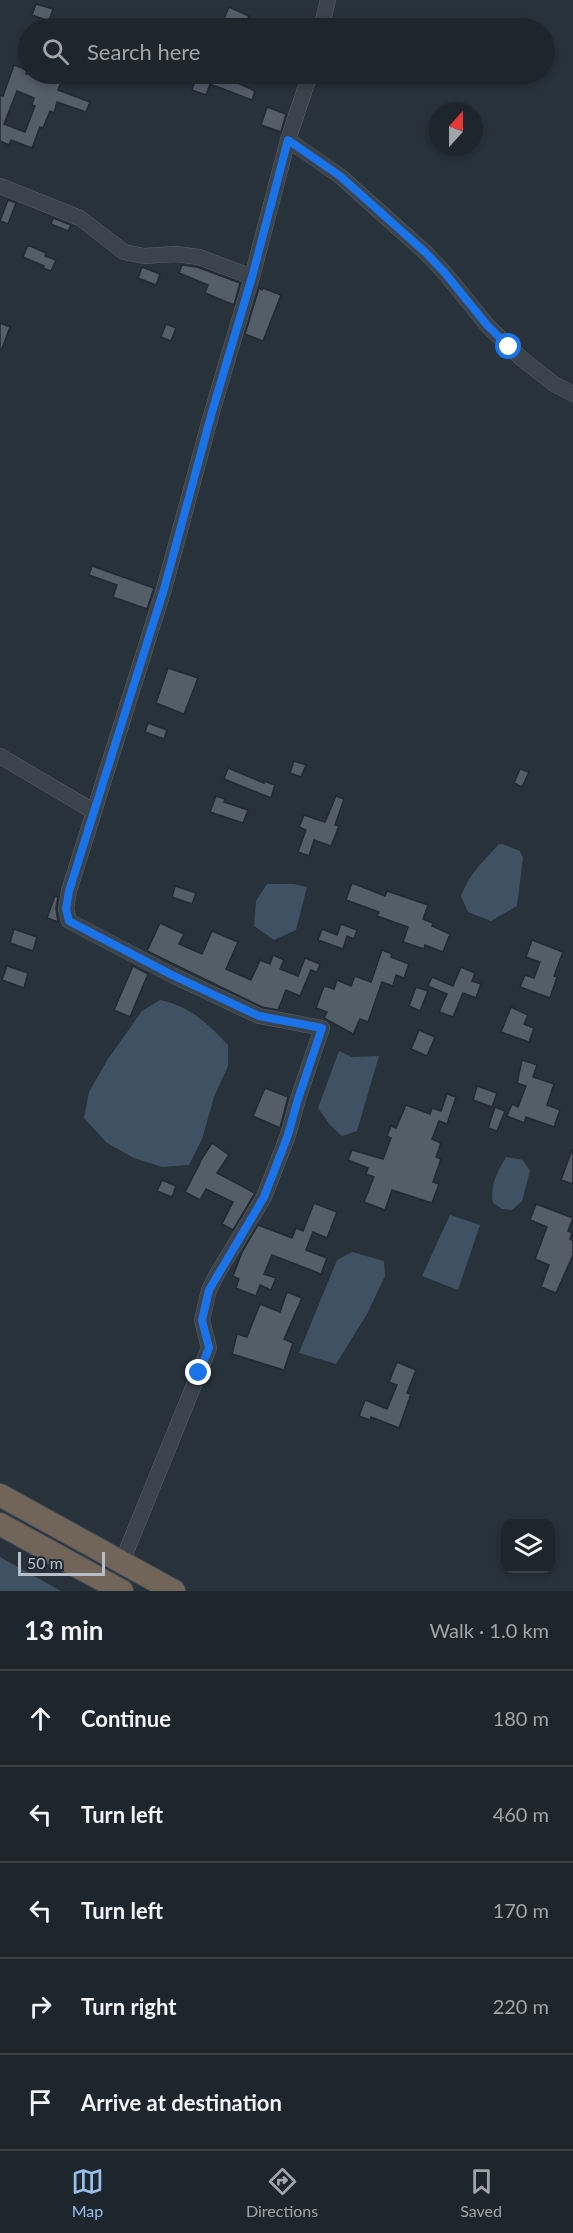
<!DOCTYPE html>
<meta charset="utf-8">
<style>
:root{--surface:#1d262c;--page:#2a3238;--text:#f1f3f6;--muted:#a0a5a9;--line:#3b4348;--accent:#98bfeb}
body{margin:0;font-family:Lato,sans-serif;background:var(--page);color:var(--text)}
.controls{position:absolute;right:18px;bottom:18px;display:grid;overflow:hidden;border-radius:12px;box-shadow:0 3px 9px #0003}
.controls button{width:54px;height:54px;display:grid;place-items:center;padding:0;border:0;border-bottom:2px solid var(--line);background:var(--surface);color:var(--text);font:30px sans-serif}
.compass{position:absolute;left:429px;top:102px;width:54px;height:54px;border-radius:50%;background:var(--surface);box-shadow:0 3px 9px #0003;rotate:21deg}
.scale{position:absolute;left:18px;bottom:15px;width:87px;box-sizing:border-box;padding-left:6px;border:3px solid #b7bec7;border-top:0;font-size:16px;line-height:21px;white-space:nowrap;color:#b7bec7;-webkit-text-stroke:4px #202831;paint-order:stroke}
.stop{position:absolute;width:18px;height:18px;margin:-14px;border:4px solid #1a73e8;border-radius:50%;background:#fff}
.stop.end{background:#1a73e8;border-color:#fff;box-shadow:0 2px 6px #0008}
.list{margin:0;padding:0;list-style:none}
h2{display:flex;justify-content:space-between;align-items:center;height:78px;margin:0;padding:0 24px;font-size:26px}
h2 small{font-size:20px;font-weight:400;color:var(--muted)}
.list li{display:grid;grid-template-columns:39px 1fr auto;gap:18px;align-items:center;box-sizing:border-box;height:96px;padding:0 24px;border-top:2px solid var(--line)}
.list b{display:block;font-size:22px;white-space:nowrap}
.list em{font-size:20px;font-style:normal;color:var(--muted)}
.icon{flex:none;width:33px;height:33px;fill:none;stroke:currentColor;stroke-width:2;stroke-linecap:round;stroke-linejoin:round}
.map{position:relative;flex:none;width:573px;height:1591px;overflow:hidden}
.search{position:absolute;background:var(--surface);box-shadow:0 3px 9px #0003;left:18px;right:18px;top:18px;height:66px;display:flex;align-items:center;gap:15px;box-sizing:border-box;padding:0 21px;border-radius:33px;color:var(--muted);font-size:22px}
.sheet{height:558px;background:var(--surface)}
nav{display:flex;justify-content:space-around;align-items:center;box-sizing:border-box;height:84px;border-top:2px solid var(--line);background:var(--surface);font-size:16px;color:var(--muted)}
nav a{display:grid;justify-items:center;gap:3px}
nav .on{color:var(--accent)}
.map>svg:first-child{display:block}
.water{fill:#3f5162}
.building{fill:#535e69;stroke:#222a33;stroke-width:1.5;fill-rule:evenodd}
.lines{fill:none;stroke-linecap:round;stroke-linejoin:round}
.minor-casing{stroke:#59616a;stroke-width:16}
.highway-casing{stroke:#464e57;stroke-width:24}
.minor{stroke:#3b434c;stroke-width:15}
.highway{stroke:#716559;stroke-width:22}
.route{stroke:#1a73e8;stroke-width:8}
</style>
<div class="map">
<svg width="573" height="1591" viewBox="0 0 573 1591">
<rect width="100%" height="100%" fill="#27323b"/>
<g class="water">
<path d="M502 844 520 851 523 858 517 906 491 921 468 912 461 896C470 873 482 863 498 845Z"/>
<path d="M267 884H294L307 887 296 930 274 940 254 926 256 901Z"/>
<path d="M160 1000C191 1007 206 1022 228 1045V1066L214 1097 202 1139 189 1165 162 1167 134 1158 107 1143 84 1118 89 1092 108 1059 142 1011Z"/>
<path d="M339 1051 352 1057 379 1056 357 1131 342 1136 330 1125 318 1108Z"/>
<path d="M506 1157 523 1160 530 1171 522 1201 512 1210 502 1209 493 1203C490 1184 497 1173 506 1157Z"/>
<path d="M450 1215 480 1225 458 1290 422 1276Z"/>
<path d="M352 1252 384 1261 385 1276 367 1314 336 1364 299 1353 337 1260Z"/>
<path d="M0 1557 61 1591H0Z"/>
</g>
<g class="building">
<path d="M36 4 53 9 49 21 32 15Z"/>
<path d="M229 7 249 16 244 28 224 19Z"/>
<path d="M14 65 28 70 26 74H64L58 90 90 102 86 112 57 102 54 113 50 111 43 128 40 127 32 148 11 140 9 145 0 141V95L3 96ZM17 91 34 98 32 105 35 106 25 132 4 124Z"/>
<path d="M197 74H239L236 82 255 91 252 100 210 84 206 95 192 90Z"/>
<path d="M267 107 286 114 281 132 261 125Z"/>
<path d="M8 200 16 203 8 224 0 221Z"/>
<path d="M53 218 71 225 68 231 51 224Z"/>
<path d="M28 245 46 253 45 256 56 260 51 271 43 268 44 266 23 257Z"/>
<path d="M182 265 197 267 240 283 234 305 205 293 208 285 179 273Z"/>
<path d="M142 267 160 274 156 285 138 278Z"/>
<path d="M259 288 262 290 263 288 281 295 263 341 245 334Z"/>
<path d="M0 323 10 327 1 351H0Z"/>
<path d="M166 324 176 328 171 341 161 337Z"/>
<path d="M92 566 154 588 147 609 113 597 117 585 89 575Z"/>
<path d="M168 668 198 678 184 714 156 703Z"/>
<path d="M148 723 167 730 164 739 145 732Z"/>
<path d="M294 761 306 765 301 777 290 773Z"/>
<path d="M228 768 264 783V781L275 785 271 798 224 779Z"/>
<path d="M520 769 529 772 522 787 514 783Z"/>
<path d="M216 796 225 799 224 802 248 810 243 823 210 812Z"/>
<path d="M336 796 344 799 335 825 339 826 331 846 314 840 309 856 298 852 306 830 299 827 304 815 325 822Z"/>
<path d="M352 883 385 896 387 891 428 905 423 919 433 923 432 926 450 934 443 952 425 945 424 949 403 942 408 927 377 916 379 912 346 900Z"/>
<path d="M175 886 196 893 192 904 172 897Z"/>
<path d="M55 896 58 897 56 908 58 922 47 918Z"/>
<path d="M160 923 184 934 179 944 202 954 212 931 238 942 226 969 251 980 260 960 270 964 273 955 284 960 280 969 298 976 305 958 320 964 317 972 311 970 300 996 286 990 278 1010 262 1007 147 951Z"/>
<path d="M341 924 357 930 354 939 347 936 343 949 318 940 322 929 337 935Z"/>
<path d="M14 929 37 937 33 951 10 943Z"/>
<path d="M532 940 563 952 554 976 557 977 550 998 520 987 525 975 534 978 540 962 526 957Z"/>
<path d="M382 950 392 954 391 957 409 964 404 978 396 975 393 986 382 982 368 1022 360 1019 353 1034 324 1018 327 1012 316 1008 324 986 334 989 337 980 351 986 355 976 371 982Z"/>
<path d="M7 966 28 973 24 988 2 980Z"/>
<path d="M133 966 148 974 130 1017 114 1010Z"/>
<path d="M461 967 475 973 472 981 481 984 476 998 463 993 453 1017 439 1012 447 994 428 986 432 977 453 986Z"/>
<path d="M416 987 428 991 420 1011 409 1006Z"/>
<path d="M511 1007 528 1015 524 1024 534 1028 529 1042 501 1032Z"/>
<path d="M419 1030 435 1037 427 1056 411 1049Z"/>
<path d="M522 1060 537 1065 533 1077 554 1084 547 1105 560 1110 554 1127 526 1117 524 1123 507 1116 512 1104 518 1107 526 1086 517 1083Z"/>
<path d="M477 1086 497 1093 492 1107 473 1100Z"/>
<path d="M265 1088 288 1097 280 1128 253 1116Z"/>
<path d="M447 1094 456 1097 447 1124 439 1121 432 1139 441 1143 436 1157 441 1159 433 1182 439 1184 432 1203 392 1190 385 1210 364 1202 374 1177 366 1174 368 1168 348 1160 352 1150 383 1159 391 1138 387 1136 391 1126 396 1128 406 1105 430 1114 432 1108 441 1111Z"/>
<path d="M495 1107 505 1111 497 1131 488 1128Z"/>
<path d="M212 1143 229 1155 217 1173 255 1193 233 1230 222 1224 233 1202 206 1189 200 1200 185 1192 200 1163H199Z"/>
<path d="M572 1150H573V1184L561 1180Z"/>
<path d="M162 1180 176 1186 172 1197 157 1191Z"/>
<path d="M314 1203 337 1212 327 1238 313 1232 306 1250 327 1258 321 1274 272 1255 264 1274 276 1278 271 1290 260 1285 256 1296 236 1288 239 1279 233 1276 242 1252 258 1225 292 1238 296 1228 303 1231Z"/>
<path d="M536 1204 573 1218 568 1231 572 1233 570 1239 573 1241V1255L556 1293 541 1287 549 1265 535 1259 547 1227 530 1220Z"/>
<path d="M287 1292 302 1298 284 1339 293 1343 284 1370 232 1354 237 1334 247 1337 260 1304 280 1312Z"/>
<path d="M397 1362 416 1370 407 1393 411 1394 399 1428 371 1417 370 1420 359 1416 365 1400 387 1409 397 1385 389 1382Z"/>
</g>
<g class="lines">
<defs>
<g id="minor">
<path d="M321 28 328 0"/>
<path d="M288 140 340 176 426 253 444 272 487 325 522 359 554 384 573 394"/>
<path d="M0 186 80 218 124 252 144 256 176 254 199 257 252 277"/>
<path d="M0 756 93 811"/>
<path d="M122 1562 209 1348 202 1320 209 1290 217 1274 264 1197 288 1135 298 1099 322 1028 259 1016 172 975 69 921 66 909 69 891 164 589 212 412 252 277 288 140 310 74"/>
</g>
<g id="highway">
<path d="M0 1495 174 1591"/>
<path d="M0 1524 122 1591"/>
</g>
</defs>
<use href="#minor" class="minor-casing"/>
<use href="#highway" class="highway-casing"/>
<use href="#minor" class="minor"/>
<use href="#highway" class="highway"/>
</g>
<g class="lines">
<path class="route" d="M199 1373 209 1348 202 1320 209 1290 264 1197 288 1135 298 1099 322 1028 259 1016 172 975 69 921 66 909 69 891 164 589 212 412 252 277 288 140 340 176 426 253 444 272 487 325 509 347"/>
</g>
</svg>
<div class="controls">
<button><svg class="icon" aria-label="layers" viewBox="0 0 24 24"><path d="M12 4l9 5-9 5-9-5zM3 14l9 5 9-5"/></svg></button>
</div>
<svg class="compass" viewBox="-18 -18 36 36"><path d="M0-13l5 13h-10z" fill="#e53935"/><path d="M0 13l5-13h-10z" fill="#a0a5a9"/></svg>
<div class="scale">50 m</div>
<div class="stop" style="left:509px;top:347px"></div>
<div class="stop end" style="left:199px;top:1373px"></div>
<div class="search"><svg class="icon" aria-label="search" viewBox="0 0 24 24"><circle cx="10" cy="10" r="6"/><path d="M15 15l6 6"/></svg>Search here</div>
</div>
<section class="sheet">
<h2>13 min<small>Walk · 1.0 km</small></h2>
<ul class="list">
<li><svg class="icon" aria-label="ahead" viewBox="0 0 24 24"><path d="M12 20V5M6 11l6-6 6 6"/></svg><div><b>Continue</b></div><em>180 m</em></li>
<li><svg class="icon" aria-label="left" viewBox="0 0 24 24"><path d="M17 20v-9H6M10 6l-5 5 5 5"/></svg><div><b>Turn left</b></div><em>460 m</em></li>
<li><svg class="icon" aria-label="left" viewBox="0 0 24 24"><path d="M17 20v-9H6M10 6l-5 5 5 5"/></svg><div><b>Turn left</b></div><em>170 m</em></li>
<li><svg class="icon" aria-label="right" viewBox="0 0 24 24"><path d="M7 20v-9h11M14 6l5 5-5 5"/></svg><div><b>Turn right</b></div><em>220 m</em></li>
<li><svg class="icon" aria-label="arrive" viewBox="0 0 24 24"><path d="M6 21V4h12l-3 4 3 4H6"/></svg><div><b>Arrive at destination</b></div></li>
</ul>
</section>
<nav>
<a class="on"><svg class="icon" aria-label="map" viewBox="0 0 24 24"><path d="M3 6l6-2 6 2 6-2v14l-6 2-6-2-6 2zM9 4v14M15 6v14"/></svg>Map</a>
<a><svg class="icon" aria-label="directions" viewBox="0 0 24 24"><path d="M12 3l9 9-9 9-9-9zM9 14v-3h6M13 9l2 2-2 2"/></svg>Directions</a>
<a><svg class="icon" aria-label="saved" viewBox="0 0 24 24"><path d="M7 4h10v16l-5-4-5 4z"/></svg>Saved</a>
</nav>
